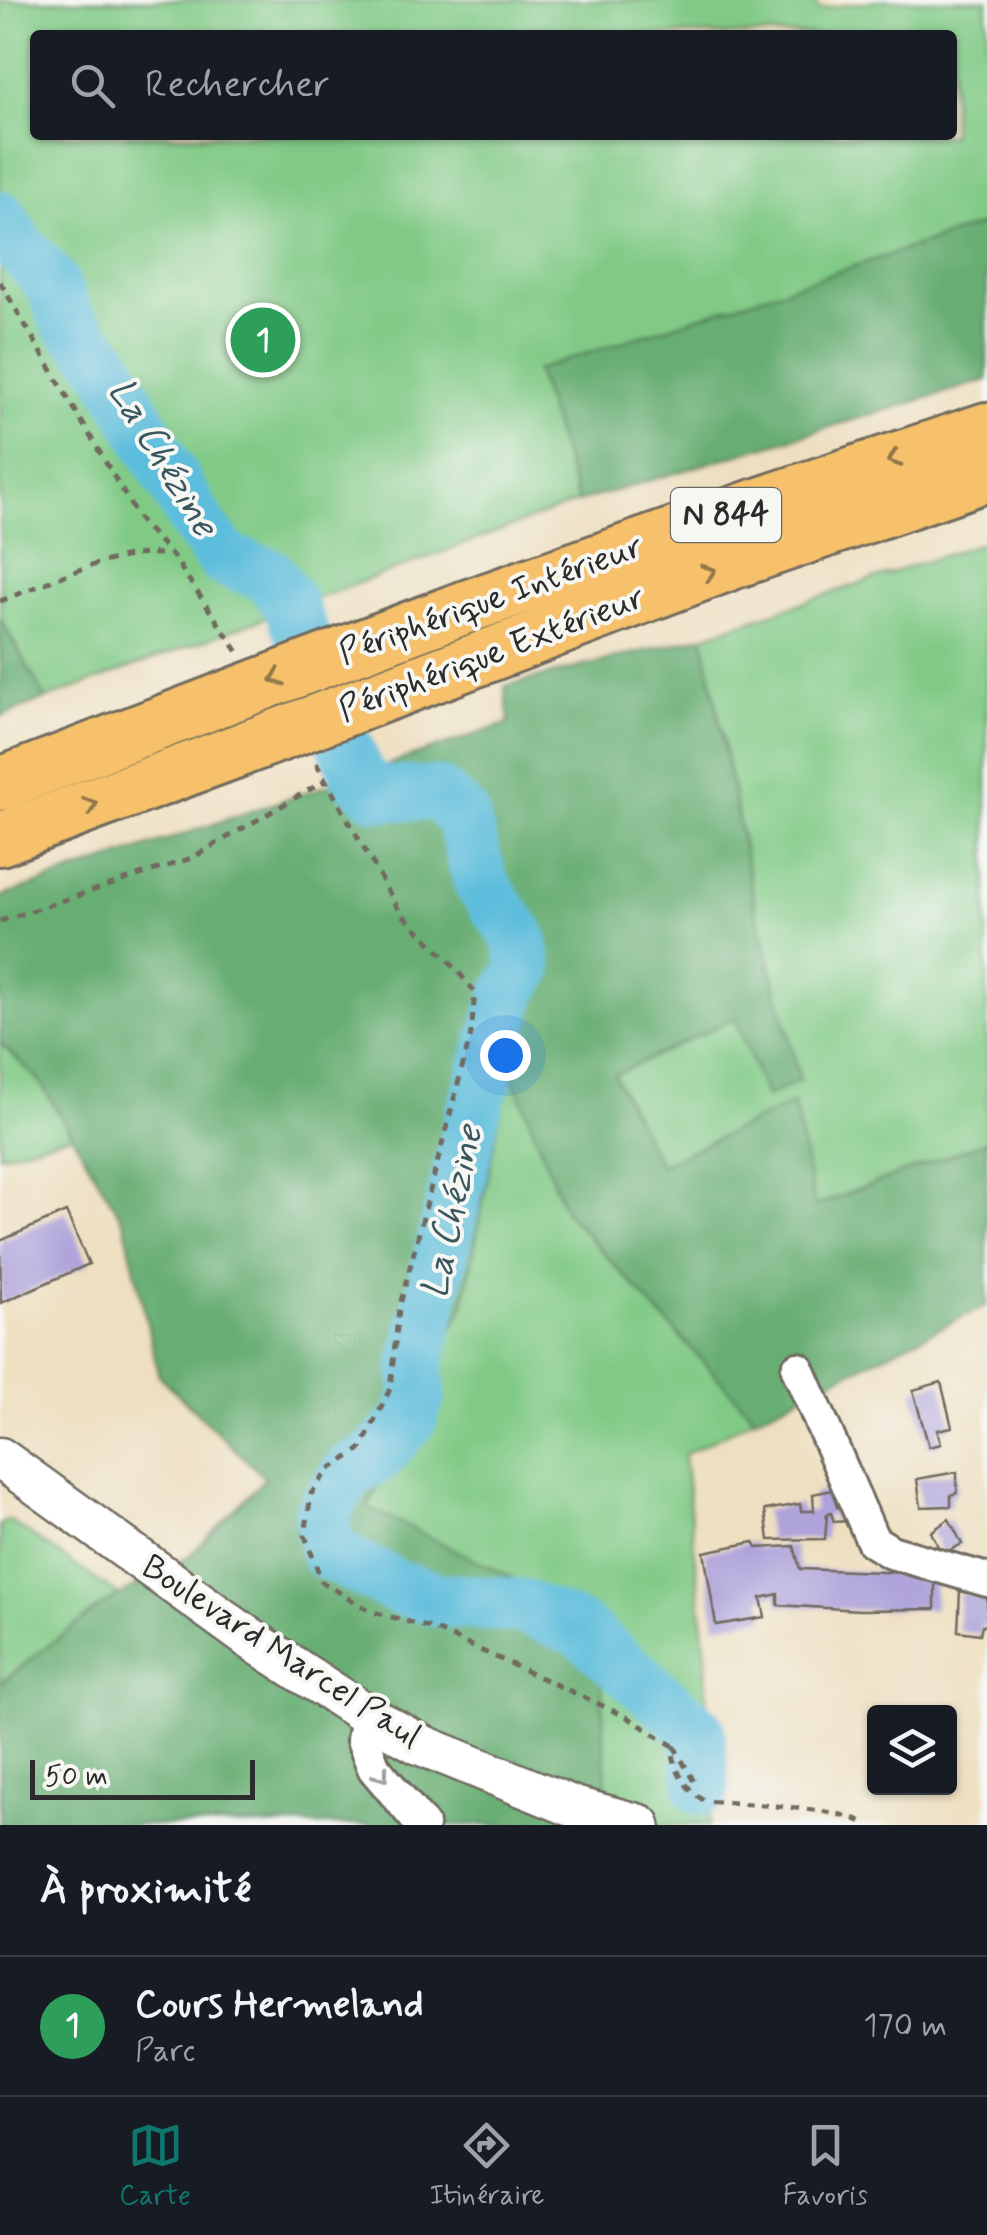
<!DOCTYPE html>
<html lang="fr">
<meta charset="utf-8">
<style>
:root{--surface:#171b24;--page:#20242c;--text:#f1f3f6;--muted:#9ea1a6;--line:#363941;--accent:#0f766e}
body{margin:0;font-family:Mynerve,sans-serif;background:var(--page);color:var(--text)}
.controls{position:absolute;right:30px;bottom:30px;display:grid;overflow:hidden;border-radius:10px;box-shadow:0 2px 8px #0004}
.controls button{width:90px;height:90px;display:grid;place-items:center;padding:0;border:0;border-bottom:2px solid var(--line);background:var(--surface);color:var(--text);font:50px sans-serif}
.scale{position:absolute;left:30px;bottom:25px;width:225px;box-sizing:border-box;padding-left:10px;border:5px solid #2b2b2b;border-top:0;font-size:28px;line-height:35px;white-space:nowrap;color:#2b2b2b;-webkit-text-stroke:8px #f6f6f2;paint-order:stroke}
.you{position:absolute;left:505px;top:1055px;width:35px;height:35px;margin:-25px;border:8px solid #fff;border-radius:50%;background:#1a73e8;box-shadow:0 0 0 15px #1a73e833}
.badge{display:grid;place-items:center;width:65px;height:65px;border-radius:50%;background:var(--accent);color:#fff;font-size:32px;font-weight:700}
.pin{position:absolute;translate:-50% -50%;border:5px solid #fff;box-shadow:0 2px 10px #0006}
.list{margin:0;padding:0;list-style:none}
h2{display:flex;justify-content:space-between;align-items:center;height:130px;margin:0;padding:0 40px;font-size:42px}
h2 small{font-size:32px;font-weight:400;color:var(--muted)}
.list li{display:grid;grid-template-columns:65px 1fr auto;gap:30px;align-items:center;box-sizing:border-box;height:140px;padding:0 40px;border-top:2px solid var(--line)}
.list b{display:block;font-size:38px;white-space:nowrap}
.list p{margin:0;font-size:32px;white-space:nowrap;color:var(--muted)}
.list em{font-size:32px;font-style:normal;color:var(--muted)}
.icon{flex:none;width:55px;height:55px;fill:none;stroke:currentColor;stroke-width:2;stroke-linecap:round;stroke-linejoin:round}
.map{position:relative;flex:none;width:987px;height:1825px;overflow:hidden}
.search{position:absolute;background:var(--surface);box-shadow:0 2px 8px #0004;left:30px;right:30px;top:30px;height:110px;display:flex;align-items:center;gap:25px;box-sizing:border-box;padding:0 35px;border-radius:10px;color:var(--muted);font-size:38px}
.sheet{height:270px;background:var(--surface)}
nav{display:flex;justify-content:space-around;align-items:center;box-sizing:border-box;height:140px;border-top:2px solid var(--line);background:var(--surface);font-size:28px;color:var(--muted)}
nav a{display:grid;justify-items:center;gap:5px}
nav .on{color:var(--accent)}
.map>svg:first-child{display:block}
.green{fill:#81ca86;stroke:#567a58;stroke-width:2.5;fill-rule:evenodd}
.forest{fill:#68ae73;stroke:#4a6c4f;stroke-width:2.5}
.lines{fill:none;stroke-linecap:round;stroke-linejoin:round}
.river{stroke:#5dbddc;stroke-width:55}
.building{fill:#aea3da}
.minor-casing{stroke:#6f6a5f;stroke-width:38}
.tertiary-casing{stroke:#6f6a5f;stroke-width:45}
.trunk-casing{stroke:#6f6a5f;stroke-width:58}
.path{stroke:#6f6a5f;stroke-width:5;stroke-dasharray:8 8;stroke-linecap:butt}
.minor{stroke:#fff;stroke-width:32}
.tertiary{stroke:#fff;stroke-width:40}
.trunk{stroke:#f6c16b;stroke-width:52}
.trunk-bridge-casing{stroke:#6f6a5f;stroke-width:58;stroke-linecap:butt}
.trunk-bridge{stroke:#f6c16b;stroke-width:52}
.oneway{stroke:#90764b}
.oneway2{stroke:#a0a0a0}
.labels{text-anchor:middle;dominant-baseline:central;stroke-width:8;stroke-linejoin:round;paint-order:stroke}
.shield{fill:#f6f6f2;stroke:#686867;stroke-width:2.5}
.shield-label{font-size:32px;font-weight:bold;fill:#2b2b2b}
.street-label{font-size:35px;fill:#2b2b2b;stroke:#f6f6f2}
.water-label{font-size:38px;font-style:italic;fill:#3a5760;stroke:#f6f6f2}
</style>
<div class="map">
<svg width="987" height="1825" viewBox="0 0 987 1825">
<rect width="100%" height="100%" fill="#f6f6f2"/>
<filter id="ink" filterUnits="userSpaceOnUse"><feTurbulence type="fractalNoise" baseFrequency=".01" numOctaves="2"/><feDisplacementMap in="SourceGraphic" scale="20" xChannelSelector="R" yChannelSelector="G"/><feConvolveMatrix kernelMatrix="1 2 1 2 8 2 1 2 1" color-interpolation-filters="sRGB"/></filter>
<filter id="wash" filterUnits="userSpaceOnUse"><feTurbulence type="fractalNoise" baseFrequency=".0048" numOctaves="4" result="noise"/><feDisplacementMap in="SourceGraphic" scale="40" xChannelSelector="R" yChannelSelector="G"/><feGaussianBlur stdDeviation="2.25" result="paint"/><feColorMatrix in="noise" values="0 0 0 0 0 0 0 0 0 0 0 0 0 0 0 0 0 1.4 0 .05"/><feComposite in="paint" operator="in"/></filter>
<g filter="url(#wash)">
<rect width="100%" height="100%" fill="#eedfc0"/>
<g class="green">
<path d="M0 0H814L819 9 879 0H987V223L537 370 578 502 46 699 0 618ZM35 35H952V135H35Z"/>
<path d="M987 541V1141L814 1207 660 1165 613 1074 735 1018 766 1096 800 1080 755 907 703 636Z"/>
<path d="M0 1043 39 1080 72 1135 0 1155Z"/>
<path d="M509 1064 565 1211 755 1418 684 1455 706 1654 710 1825H607L603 1775 368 1507 463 1306Z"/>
<path d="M9 1520 120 1596 98 1608 0 1683V1525Z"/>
</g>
<g class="forest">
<path d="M987 223V380L578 502 536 370Z"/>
<path d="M0 618 46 699 0 717Z"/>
<path d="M703 636 755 907 800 1080 766 1097 735 1018 614 1075 660 1165 794 1103 815 1206 987 1141V1305L755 1418 565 1211 509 1066 463 1306 368 1507 600 1621 607 1825H0V1683L98 1608 190 1555 265 1478 159 1376 124 1222 39 1080 0 1043V897L509 723 505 686Z"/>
</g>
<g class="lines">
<path class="river" d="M0 218 16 244 51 282 67 320 104 361 198 524 225 560 269 575 289 602 358 777 377 793 438 794 462 815 481 883 520 939 525 969 510 992 473 1113 416 1366 418 1393 410 1419 378 1455 349 1472 322 1513 327 1552 397 1587 440 1600 521 1606 581 1630 698 1731 702 1788"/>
</g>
<g id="blocks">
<g class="building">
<path d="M66 1212 89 1264 1 1303 0 1241Z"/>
<path d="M941 1382 952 1427 937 1430 941 1444 929 1447 913 1390Z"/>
<path d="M957 1472V1493L951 1495V1506L921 1507 917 1479Z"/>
<path d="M832 1490 837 1507 851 1504 848 1521 834 1522 831 1513 827 1514 825 1539 769 1540 765 1510 800 1504 801 1511H814L813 1494Z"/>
<path d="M949 1519 962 1544 942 1554 931 1532Z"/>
<path d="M754 1542 757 1548 794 1546 800 1569 935 1574V1609L860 1610 778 1605V1594L761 1598 765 1617 716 1625 704 1552Z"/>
<path d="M960 1591 987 1596V1625H982L980 1634 958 1631Z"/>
</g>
</g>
</g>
<g filter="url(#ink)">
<use href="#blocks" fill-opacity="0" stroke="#6f6a5f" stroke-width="2.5"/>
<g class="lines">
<defs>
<g id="minor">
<path d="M798 1369 873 1541 891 1552 987 1580"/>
<path d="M367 1715 363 1740 374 1768 422 1825"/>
</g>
<path id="tertiary" d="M0 1458 249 1638 367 1715 419 1744 574 1807 640 1825"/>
<g id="trunk">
<path d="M466 607 754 506 987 429"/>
<path d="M487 656 737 561 987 475"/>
<path d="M0 784 220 700"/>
<path d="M0 839 234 752"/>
</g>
</defs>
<use href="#minor" class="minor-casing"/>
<use href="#tertiary" class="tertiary-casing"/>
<use href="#trunk" class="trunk-casing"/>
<g class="path">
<path d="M0 282 140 521 172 555 238 652"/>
<path d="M0 601C50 583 117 547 169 555"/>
<path d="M316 763 400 912 450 962 475 992 471 1034 399 1309 390 1389 361 1449 328 1470 311 1494 305 1536 322 1582 370 1611 434 1629 627 1717 672 1745C674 1770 683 1787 705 1801 738 1804 846 1807 867 1825"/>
<path d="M0 921 192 858 326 780"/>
<path d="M674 1746 697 1787"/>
</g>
<use href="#minor" class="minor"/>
<use href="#tertiary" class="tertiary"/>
<use href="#trunk" class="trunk"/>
<defs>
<g id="trunk-bridge">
<path d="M220 700 466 607"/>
<path d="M234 752 487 656"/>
</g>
</defs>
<use href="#trunk-bridge" class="trunk-bridge-casing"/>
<use href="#trunk-bridge" class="trunk-bridge"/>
</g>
<defs><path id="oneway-chevron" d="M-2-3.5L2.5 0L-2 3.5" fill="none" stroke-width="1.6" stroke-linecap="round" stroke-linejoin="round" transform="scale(2.5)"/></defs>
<g class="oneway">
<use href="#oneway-chevron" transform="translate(894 459) rotate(162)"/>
<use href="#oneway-chevron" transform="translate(709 572) rotate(-21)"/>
<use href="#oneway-chevron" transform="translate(277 678) rotate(159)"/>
<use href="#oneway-chevron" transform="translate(91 805) rotate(-20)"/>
</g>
<use class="oneway2" href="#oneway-chevron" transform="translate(382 1775) rotate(54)"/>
</g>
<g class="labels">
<rect class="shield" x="671" y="488" width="110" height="54" rx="8"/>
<g class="shield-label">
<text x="726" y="515">N 844</text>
</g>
<g class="street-label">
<text transform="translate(491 600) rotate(-20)">Périphérique Intérieur</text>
<text transform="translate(492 654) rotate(-21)">Périphérique Extérieur</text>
<text transform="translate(281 1652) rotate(33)">Boulevard Marcel Paul</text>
</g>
<g class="water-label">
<text transform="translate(162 458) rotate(59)">La Chézine</text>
<text transform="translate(453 1212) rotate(-78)">La Chézine</text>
</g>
</g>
</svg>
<div class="controls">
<button><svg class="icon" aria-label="layers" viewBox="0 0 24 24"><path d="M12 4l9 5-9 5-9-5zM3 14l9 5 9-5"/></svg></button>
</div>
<div class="scale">50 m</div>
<div class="you"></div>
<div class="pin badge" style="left:263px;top:340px;background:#2e9e5b">1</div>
<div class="search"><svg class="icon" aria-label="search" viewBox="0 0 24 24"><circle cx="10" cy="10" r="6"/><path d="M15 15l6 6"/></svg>Rechercher</div>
</div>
<section class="sheet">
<h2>À proximité<small></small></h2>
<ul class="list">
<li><span class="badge" style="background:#2e9e5b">1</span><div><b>Cours Hermeland</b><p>Parc</p></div><em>170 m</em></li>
</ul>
</section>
<nav>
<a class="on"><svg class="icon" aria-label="map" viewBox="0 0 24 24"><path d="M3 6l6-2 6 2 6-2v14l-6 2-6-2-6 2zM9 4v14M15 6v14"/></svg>Carte</a>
<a><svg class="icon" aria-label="directions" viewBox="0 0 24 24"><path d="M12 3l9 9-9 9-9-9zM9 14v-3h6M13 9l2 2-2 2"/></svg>Itinéraire</a>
<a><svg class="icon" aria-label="saved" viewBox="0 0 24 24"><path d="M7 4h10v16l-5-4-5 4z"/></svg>Favoris</a>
</nav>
